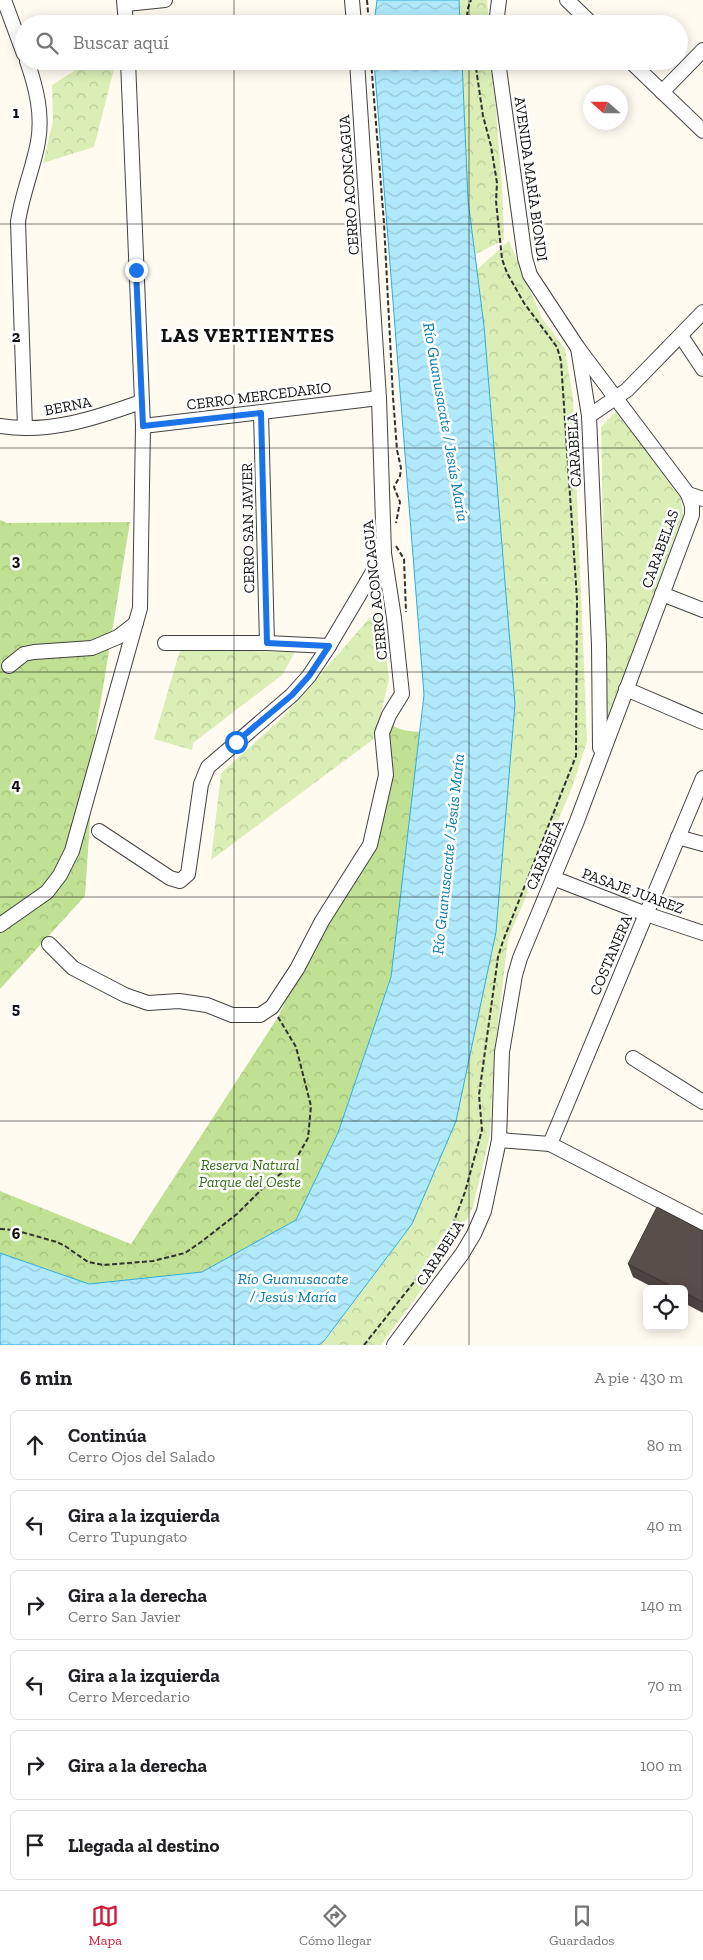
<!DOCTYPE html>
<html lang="es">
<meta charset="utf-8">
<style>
:root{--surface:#fff;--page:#f6f6f6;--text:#202124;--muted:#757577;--line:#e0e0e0;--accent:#cf1737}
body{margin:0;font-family:"Zilla Slab",serif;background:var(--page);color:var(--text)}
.controls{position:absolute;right:15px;bottom:15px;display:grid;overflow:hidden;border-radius:8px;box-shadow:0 2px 12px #0003}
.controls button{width:45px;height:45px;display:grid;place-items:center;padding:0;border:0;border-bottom:1px solid var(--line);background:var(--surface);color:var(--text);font:25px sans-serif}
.compass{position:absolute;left:583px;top:85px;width:45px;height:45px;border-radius:50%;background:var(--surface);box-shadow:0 2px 12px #0003;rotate:291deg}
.stop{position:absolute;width:15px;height:15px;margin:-11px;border:4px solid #1a73e8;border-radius:50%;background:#fff}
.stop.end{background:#1a73e8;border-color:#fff;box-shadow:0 1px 5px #0008}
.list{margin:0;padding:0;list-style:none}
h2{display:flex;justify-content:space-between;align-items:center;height:65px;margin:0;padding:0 20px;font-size:21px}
h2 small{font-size:16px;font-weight:400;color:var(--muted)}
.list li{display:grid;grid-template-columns:32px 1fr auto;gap:15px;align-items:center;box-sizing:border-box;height:70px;margin:0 10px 10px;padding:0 10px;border:1px solid var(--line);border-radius:8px}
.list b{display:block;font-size:19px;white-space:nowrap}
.list p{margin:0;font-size:16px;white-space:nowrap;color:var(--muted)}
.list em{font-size:16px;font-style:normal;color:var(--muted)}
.icon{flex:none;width:28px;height:28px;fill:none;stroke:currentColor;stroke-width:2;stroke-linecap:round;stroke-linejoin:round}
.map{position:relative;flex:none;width:703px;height:1345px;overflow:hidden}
.search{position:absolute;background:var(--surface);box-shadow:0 2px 12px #0003;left:15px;right:15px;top:15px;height:55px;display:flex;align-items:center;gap:12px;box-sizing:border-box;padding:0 18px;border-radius:28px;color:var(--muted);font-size:19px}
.sheet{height:545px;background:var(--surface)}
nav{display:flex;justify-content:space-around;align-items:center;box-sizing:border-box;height:70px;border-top:1px solid var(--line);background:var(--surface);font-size:14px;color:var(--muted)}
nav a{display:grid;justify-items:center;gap:2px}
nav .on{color:var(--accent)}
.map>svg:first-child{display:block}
.forest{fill:url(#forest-crowns)}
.park{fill:url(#park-crowns)}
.water{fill:url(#water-waves);stroke:#2facdb}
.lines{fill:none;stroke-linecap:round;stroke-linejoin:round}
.minor-casing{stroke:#424242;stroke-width:16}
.path{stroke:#313131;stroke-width:2;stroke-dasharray:5 2.5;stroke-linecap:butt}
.minor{stroke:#fff;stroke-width:14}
.wall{fill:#4d4340}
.building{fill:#594e4a;stroke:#3e3734}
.route{stroke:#1a73e8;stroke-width:6}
.grid{fill:none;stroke:#0f0f0f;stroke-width:1;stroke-opacity:0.55}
.labels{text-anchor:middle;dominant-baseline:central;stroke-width:5;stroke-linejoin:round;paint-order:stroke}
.street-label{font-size:15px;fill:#0f0f0f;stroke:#fff}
.park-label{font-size:15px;font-style:italic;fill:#356f18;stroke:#fff}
.water-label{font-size:16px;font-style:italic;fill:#0a7caf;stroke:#fff}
.district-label{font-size:20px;font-weight:bold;letter-spacing:1px;fill:#0f0f0f;stroke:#fff}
.grid-label{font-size:16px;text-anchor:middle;font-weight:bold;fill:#0f0f0f;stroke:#fff;stroke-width:5;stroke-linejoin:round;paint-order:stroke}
</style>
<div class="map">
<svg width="703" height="1345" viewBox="0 0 703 1345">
<defs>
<pattern id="forest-crowns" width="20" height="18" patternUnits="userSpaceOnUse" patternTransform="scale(1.25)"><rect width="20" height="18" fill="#c0e193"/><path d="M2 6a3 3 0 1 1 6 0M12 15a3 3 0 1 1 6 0" fill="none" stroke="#a4c07e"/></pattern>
<pattern id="park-crowns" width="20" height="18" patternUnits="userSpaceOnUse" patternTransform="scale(1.25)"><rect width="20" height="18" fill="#daeeb6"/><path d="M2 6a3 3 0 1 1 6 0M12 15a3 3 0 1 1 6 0" fill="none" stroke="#bacb9b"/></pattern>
<pattern id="water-waves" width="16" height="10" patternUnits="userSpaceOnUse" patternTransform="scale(1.25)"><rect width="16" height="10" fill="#b0e9fc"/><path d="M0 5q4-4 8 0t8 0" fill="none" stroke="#96c7d7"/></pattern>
</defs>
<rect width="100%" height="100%" fill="#fffbf1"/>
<g class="forest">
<path d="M0 520 7 523 130 522 96 730 85 896 0 989Z"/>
<path d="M387 721C397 730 406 731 420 732L391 977 338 1133 296 1220 202 1272 89 1284 0 1253V1191L131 1244 278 1017 322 921 370 845Z"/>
</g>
<g class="park">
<path d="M459 0H487L489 24H460Z"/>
<path d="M90 61H116L94 147 43 163 53 121 52 85Z"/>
<path d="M462 61H492L502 185 504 240 474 255 468 200Z"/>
<path d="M509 241 542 318 565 349 573 398 587 741 573 785 508 939 494 1058 490 1135 473 1207 449 1253 381 1345H319L325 1341 412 1224 456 1121 496 932 515 704 484 326 474 272Z"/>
<path d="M617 410 681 498 683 515 607 723 601 427Z"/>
<path d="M381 605 389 679 375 738 211 860 221 773 283 717Z"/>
<path d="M180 650 295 652 282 675 193 743 192 750 154 739Z"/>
</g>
<g class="water">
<path d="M377 0H459L460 24H374Z"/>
<path d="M374 61H462L468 200 484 326 515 704 496 932 456 1121 412 1224 324 1341 319 1345H0V1253L89 1284 202 1272 296 1220 338 1133 391 977 424 695Z"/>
</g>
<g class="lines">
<defs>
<g id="minor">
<path d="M4 0 24 54"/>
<path d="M124 0 126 24"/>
<path d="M352 0 354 24"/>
<path d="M567 0 592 24"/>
<path d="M126 4 165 0"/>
<path d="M496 24 499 0"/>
<path d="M630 61 703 131"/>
<path d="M662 92 703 50"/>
<path d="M681 336 703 369"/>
<path d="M578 348 589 416 599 645 600 748"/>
<path d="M261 413 267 643"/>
<path d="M589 416 627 390 703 312"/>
<path d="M0 426C49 434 96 418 141 402"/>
<path d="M143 426 379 398"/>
<path d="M25 428 18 222C22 194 33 169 38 142 43 114 36 87 27 61"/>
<path d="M688 494 703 499"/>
<path d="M662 594 703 610"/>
<path d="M165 643H267L329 646"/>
<path d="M9 666 24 654 34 652 92 648 118 637 136 623"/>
<path d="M626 689 703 722"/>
<path d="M99 831 170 878 180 881 188 874 201 784 208 767 292 695 309 676 329 646 384 553"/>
<path d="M678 837 703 844"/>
<path d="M553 878 646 914 703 933"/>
<path d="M0 925 47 892 60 875 72 851 140 608 143 426 128 61"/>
<path d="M49 944 73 968 125 995 148 1003 179 1001 207 1005 232 1015H260L272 1007 297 969 322 921 370 845 386 775 382 733 389 715 402 694 394 618 384 553 379 398 357 61"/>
<path d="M633 1058 703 1102"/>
<path d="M499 1140 550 1144 703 1223"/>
<path d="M550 1144 703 778"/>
<path d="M394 1345 462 1254 474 1234 484 1211 499 1140 502 1052 515 975 520 958 577 821 692 515V506L688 494 578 348 530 275 525 258 498 61"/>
</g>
</defs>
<use href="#minor" class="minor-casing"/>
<g class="path">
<path d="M367 0 369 24"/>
<path d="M466 24 468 8 471 0"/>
<path d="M371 61 384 223 393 397 397 450 401 468 400 476 394 487 400 502 396 523"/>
<path d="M396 546 404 559 406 612"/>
<path d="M0 1229 14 1230 57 1242 65 1246 88 1262 104 1265 153 1261 185 1253 201 1242 237 1214 265 1186 293 1164 308 1138 311 1106 296 1047 278 1017"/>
<path d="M364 1345 434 1257 448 1237 465 1192 482 1130 479 1095 498 957 503 941 576 756 577 599 561 361 557 347 524 303 507 273 502 259 496 201 497 183 491 146 483 116 475 61"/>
</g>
<use href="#minor" class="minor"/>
</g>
<path class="wall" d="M703 1231V1313L684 1303V1289H656L633 1277 628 1264Z"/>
<path class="building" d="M657 1207 703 1231V1302L684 1292V1289H677L628 1264Z"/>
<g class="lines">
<path class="route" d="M136 270 143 426 261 413 267 643 329 646 309 676 292 695 236 742"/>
</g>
<path class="grid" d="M234 0V24M469 0V24M234 61V1345M469 61V1345M0 224H703M0 448H703M0 672H703M0 897H703M0 1121H703"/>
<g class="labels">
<g class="street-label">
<text transform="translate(531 179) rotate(82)">AVENIDA MARÍA BIONDI</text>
<text transform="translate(349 185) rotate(-94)">CERRO ACONCAGUA</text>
<text transform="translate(259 396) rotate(-7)">CERRO MERCEDARIO</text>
<text transform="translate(68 406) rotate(-11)">BERNA</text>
<text transform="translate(574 450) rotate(-93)">CARABELA</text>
<text transform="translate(248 528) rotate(-91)">CERRO SAN JAVIER</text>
<text transform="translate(660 549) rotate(-70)">CARABELAS</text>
<text transform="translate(375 590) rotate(-96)">CERRO ACONCAGUA</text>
<text transform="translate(545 855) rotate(-67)">CARABELA</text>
<text transform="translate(633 891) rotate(20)">PASAJE JUAREZ</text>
<text transform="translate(611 955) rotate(-67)">COSTANERA</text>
<text transform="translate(440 1253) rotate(-57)">CARABELA</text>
</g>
<g class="park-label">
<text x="250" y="1165">Reserva Natural<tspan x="250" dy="17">Parque del Oeste</tspan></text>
</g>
<g class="water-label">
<text transform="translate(446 422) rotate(80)">Río Guanusacate / Jesús María</text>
<text transform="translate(448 854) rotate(-84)">Río Guanusacate / Jesús María</text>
<text x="293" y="1278">Río Guanusacate<tspan x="293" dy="18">/ Jesús María</tspan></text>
</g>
<g class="district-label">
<text x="248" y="335">LAS VERTIENTES</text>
</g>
</g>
<g class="grid-label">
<text x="16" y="118">1</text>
<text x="16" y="342">2</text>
<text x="16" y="566">3</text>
<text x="16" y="790">4</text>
<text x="16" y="1014">5</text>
<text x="16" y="1239">6</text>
</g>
</svg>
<div class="controls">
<button><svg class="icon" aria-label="locate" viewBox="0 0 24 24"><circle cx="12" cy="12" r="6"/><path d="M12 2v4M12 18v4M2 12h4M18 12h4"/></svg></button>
</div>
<svg class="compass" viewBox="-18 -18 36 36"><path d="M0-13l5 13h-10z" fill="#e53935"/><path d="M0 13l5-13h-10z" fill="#757577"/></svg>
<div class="stop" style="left:236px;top:742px"></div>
<div class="stop end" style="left:136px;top:270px"></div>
<div class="search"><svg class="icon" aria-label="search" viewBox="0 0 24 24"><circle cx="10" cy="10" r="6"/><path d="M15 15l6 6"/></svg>Buscar aquí</div>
</div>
<section class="sheet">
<h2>6 min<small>A pie · 430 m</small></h2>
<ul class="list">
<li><svg class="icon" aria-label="ahead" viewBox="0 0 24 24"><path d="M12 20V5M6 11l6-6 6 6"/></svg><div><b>Continúa</b><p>Cerro Ojos del Salado</p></div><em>80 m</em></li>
<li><svg class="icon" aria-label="left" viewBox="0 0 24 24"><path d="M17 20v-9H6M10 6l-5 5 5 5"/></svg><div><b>Gira a la izquierda</b><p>Cerro Tupungato</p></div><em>40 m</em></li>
<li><svg class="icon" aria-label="right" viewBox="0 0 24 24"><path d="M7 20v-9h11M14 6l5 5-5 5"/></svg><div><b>Gira a la derecha</b><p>Cerro San Javier</p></div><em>140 m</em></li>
<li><svg class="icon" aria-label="left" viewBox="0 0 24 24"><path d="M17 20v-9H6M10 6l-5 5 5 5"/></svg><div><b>Gira a la izquierda</b><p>Cerro Mercedario</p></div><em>70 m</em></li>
<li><svg class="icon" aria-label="right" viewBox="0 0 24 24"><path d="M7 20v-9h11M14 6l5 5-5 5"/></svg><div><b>Gira a la derecha</b></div><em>100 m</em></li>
<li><svg class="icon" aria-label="arrive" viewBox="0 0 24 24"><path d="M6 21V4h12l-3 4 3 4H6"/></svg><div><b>Llegada al destino</b></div></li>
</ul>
</section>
<nav>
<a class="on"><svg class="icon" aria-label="map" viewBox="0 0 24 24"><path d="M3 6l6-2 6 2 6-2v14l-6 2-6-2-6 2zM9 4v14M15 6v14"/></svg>Mapa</a>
<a><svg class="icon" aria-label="directions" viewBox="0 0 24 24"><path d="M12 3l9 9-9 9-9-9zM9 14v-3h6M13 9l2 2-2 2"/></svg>Cómo llegar</a>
<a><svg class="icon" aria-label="saved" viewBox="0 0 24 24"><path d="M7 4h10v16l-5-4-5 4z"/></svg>Guardados</a>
</nav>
